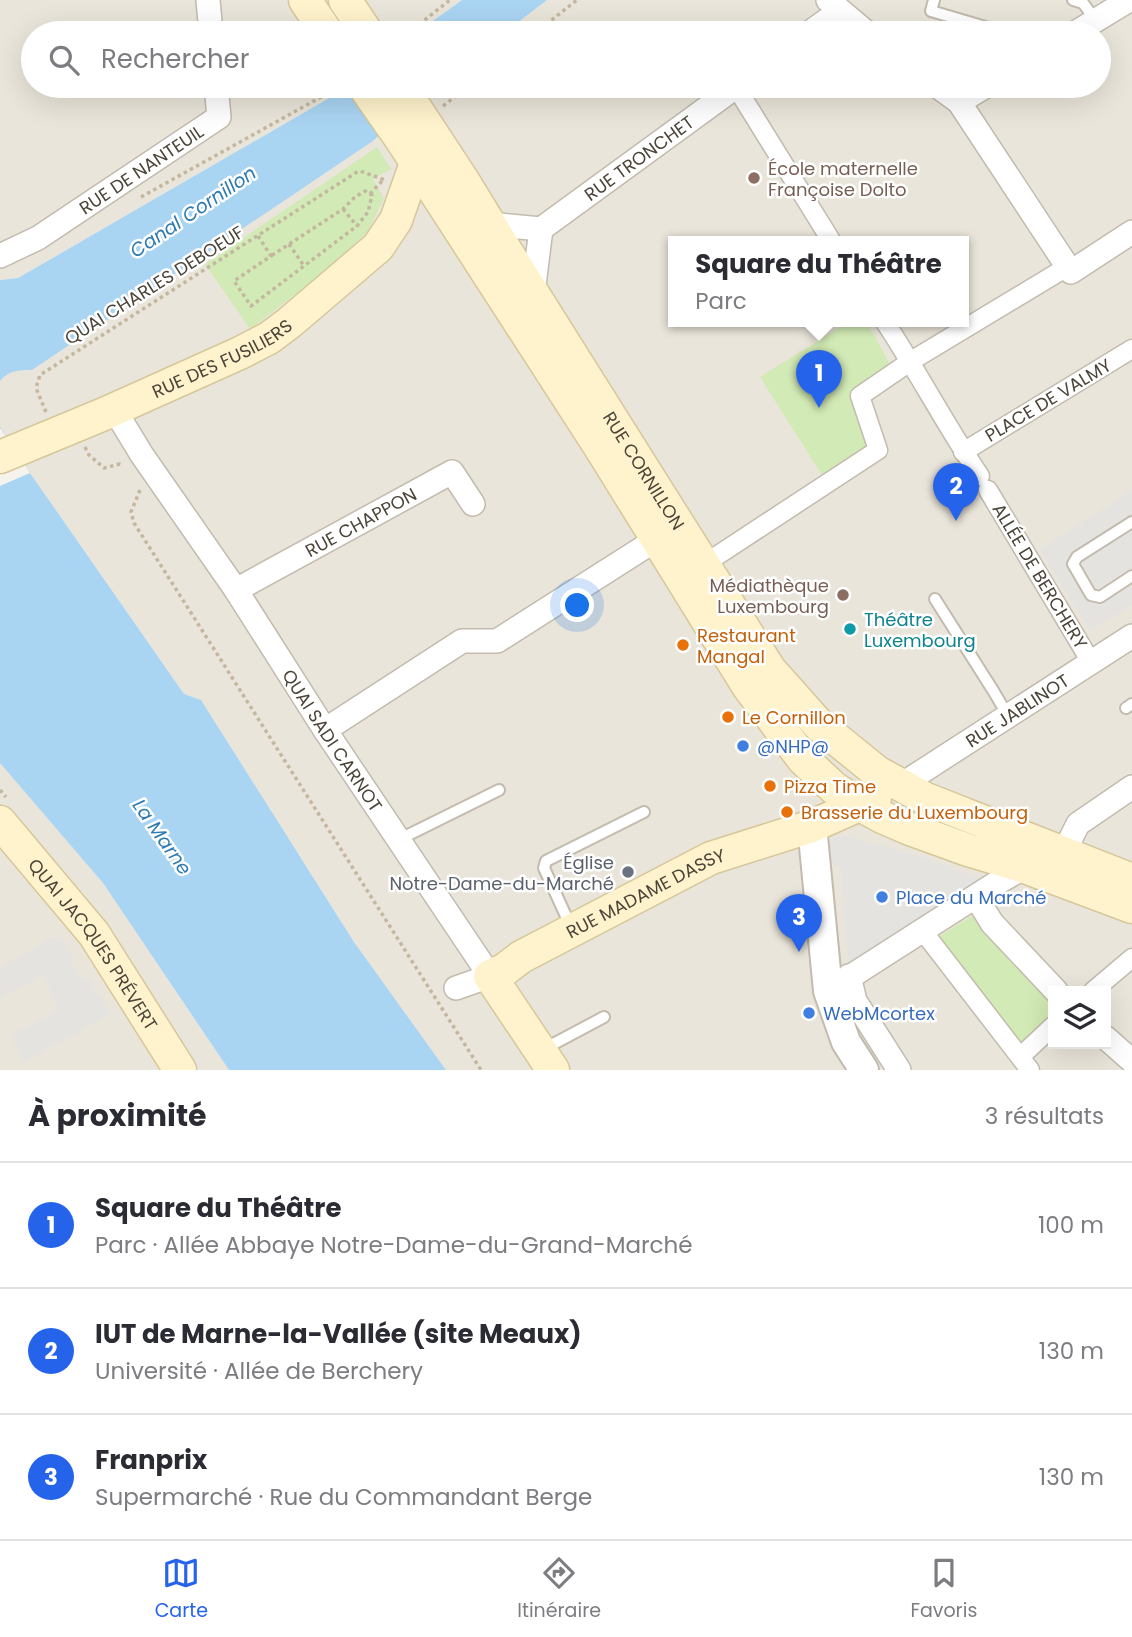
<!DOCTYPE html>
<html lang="fr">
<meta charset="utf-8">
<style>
:root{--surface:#fff;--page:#f2f2f3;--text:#2b2b33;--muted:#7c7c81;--line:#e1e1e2;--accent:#2563eb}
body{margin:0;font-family:Poppins,sans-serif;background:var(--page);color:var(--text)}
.controls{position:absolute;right:21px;bottom:21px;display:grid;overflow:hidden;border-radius:0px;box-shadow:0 7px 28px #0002}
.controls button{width:63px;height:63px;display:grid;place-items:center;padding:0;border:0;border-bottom:2px solid var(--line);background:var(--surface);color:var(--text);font:35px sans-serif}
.you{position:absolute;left:578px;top:606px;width:24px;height:24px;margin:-18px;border:5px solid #fff;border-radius:50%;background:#1a73e8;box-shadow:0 0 0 10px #1a73e833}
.badge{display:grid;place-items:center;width:46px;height:46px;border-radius:50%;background:var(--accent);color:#fff;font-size:23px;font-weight:700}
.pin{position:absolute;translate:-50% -58px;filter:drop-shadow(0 2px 4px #0008)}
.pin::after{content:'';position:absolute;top:37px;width:24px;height:21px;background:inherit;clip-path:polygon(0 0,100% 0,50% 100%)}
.popup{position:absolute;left:668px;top:236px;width:301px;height:91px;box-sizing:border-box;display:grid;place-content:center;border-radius:0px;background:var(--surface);filter:drop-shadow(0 2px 5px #0005);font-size:23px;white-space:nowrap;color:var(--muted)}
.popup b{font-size:26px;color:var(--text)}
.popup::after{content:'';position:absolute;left:50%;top:100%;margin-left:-14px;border:14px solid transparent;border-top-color:var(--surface)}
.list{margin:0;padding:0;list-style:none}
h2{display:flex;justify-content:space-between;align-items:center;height:91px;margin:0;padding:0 28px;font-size:30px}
h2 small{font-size:23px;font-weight:400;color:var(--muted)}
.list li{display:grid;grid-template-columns:46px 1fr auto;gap:21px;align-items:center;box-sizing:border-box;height:126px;padding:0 28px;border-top:2px solid var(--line)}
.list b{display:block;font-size:26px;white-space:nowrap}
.list p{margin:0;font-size:23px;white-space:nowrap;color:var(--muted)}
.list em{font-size:23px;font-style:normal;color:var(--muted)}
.icon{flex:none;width:38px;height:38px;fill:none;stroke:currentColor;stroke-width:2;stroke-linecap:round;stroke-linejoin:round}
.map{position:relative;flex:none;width:1132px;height:1070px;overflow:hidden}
.search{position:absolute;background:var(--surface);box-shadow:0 7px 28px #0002;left:21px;right:21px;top:21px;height:77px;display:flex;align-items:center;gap:18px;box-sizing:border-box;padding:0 24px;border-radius:38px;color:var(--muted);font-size:26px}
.sheet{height:469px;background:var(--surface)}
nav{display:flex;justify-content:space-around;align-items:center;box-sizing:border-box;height:98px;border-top:2px solid var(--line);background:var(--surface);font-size:19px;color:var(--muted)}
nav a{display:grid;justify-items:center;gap:4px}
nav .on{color:var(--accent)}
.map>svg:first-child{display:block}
.residential{fill:#eae5da;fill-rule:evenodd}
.green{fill:#d2eab5}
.parking{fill:#e5e3e0}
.water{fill:#a9d4f2}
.pier{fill:#f6f3ec}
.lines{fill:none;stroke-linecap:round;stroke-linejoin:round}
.service-casing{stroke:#c2bbae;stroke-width:14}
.pedestrian-casing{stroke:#c2bbae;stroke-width:21}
.minor-casing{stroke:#c2bbae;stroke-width:26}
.tertiary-casing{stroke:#c2bbae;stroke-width:32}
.secondary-casing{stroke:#d6c79b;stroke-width:35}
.path{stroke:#c4b79f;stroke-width:3.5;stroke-dasharray:3.5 3.5;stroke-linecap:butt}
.service{stroke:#fff;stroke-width:10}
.pedestrian{stroke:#fff;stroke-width:18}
.minor{stroke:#fff;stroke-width:23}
.tertiary{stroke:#fff;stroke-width:28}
.secondary{stroke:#fff3cd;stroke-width:32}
.education-dot{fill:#8d6e63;stroke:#fff;stroke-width:2.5}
.culture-dot{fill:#0f9aa8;stroke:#fff;stroke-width:2.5}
.food-dot{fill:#e8710a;stroke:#fff;stroke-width:2.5}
.shop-dot{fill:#3f7fe0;stroke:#fff;stroke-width:2.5}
.worship-dot{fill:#6b7280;stroke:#fff;stroke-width:2.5}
.labels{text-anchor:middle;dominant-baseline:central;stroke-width:5;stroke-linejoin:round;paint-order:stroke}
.street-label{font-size:18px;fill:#4b4439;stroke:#fff}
.education-label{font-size:18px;fill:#785e54;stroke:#fff;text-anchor:start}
.culture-label{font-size:18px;fill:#0d838f;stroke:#fff;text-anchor:start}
.food-label{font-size:18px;fill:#c56008;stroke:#fff;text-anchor:start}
.shop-label{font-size:18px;fill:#366cbe;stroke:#fff;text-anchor:start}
.worship-label{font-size:18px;fill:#5b616d;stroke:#fff;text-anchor:end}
.water-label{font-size:19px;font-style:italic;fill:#2e7ab2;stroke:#fff}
</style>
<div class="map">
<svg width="1132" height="1070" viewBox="0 0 1132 1070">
<rect width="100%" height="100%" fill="#f6f3ec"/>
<g class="residential">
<path d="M0 0H462L416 33H33V86H350L18 278 0 280Z"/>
<path d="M547 0H1132V1070H446L354 942 201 700 184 694 30 473 0 427V381L4 376 14 370 32 369 373 141 431 87 1099 86V33H504ZM674 242H964V322H674ZM1053 991H1106V1044H1053Z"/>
<path d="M0 763 103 883 229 1070H0Z"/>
</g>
<g class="green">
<path d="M377 147 391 169 373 179 384 198 368 231 331 267 250 329 205 264Z"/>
<path d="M848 322H867L890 365 852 390 869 445 822 475 760 377Z"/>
<path d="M972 916 1053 1005V1015L1018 1049 935 939Z"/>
</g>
<g class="parking">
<path d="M1132 490V605L1090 631 1040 550Z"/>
<path d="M853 836 865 842 920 856 995 884 849 976 841 870 839 866 827 864V845L836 837Z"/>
<path d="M61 937 73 957 72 965 79 976 89 979 111 1014 24 1062 11 1036 59 1009 43 975 0 999V968L51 938Z"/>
</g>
<g class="water">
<path d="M462 0H547L504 33H416Z"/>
<path d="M350 86H437L431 87 373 141 32 370C19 370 9 370 0 381V280L18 278Z"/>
<path d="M0 427 30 473 184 694 201 700 354 942 446 1070H229L103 883 0 763Z"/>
</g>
<path class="pier" d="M0 429H1L30 473 0 486Z"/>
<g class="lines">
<defs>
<g id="service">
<path d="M934 0 931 11 1006 33"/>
<path d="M1073 0 1083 3 1096 21"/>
<path d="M1132 522 1077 557 1073 564 1091 595 1100 597 1132 576"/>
<path d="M935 599 994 692 1008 716"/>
<path d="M1126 708 1132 704"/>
<path d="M398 840 499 790"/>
<path d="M571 927 544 868 546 861 644 812"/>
<path d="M542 1050 604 1017"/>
</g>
<g id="pedestrian">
<path d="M736 87 832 242"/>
<path d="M885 322C918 372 946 426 980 476"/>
<path d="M963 452 1132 349"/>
<path d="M988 490 1091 662"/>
<path d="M702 562 715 557 878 450 860 396 911 361 1067 267"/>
<path d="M922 930 1030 1070"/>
<path d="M1093 991 1132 958"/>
<path d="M1020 1057 1053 1026"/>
</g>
<g id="minor">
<path d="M208 0 211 33"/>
<path d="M828 0 867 33"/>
<path d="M809 33 840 11"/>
<path d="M1075 33 1129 0"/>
<path d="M937 86 959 102 1071 272 1132 232"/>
<path d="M959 102 986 86"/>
<path d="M482 220 489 224 541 229"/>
<path id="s1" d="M541 229 737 86"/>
<path id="s2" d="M0 256 38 238 219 117 216 86"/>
<path d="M533 293 541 229"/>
<path id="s3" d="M114 409 142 455 236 590 325 730 490 976 456 988"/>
<path id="s4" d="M236 590 452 472 473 504"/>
<path d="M325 730 462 641H497L657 539"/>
<path id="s5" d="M901 785 1132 636"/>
<path d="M1063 854 1078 824 1132 787"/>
<path d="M976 897 992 923 1056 991"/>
<path d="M849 976 855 1001 899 1070"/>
<path d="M828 991 995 884 1025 867"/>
<path d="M1106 1038 1132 1061"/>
</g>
<path id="tertiary" d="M812 826 828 991 846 1042 864 1070"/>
<g id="secondary">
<path d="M305 0 327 33"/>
<path d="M345 0 367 33"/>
<path d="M364 86 401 139 600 447 748 686 803 759 834 788 860 805 882 817 910 829 968 850 1025 867 1132 907"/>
<path id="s6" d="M401 86 464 182 503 246 770 670 819 725 877 772 926 799 1132 880"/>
<path id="s7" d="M0 457 104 414 240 353 269 338 289 323 378 247 396 220 416 163"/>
<path id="s8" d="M0 822 94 934 180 1070"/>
<path id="s9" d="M553 1070 490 976 504 970 521 957 711 858 812 826 875 798"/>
</g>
</defs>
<use href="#service" class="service-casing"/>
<use href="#pedestrian" class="pedestrian-casing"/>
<use href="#minor" class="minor-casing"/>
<use href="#tertiary" class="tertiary-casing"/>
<use href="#secondary" class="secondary-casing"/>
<g class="path">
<path d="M408 33 450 0"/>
<path d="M535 33 577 0"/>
<path d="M443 106 469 86"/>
<path d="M370 194 383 180"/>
<path d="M141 197 339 87"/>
<path d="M343 209 357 226"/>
<path d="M258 236 271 256 234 281 251 306 357 226 368 212 372 195 365 191 355 197 343 209 271 256"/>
<path d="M289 244 304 266"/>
<path d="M46 412 36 388 40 375 357 172 360 171 385 180"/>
<path d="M85 447 89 455 104 468 120 464 123 466"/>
<path d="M140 490 131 512 134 523 481 1070"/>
<path d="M0 790 6 797"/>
</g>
<use href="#service" class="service"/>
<use href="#pedestrian" class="pedestrian"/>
<use href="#minor" class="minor"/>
<use href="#tertiary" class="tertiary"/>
<use href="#secondary" class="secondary"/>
</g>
<g class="education-dot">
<circle cx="754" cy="178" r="7"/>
<circle cx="843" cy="595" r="7"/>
</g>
<circle class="culture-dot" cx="850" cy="629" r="7"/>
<g class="food-dot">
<circle cx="683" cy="645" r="7"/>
<circle cx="728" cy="717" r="7"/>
<circle cx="770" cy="786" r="7"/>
<circle cx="787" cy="812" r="7"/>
</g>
<g class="shop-dot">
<circle cx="743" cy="746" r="7"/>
<circle cx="882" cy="897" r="7"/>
<circle cx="809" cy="1013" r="7"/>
</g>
<circle class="worship-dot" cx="628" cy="872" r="7"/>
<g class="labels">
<g class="street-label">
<text stroke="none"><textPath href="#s1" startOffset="121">RUE TRONCHET</textPath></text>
<text stroke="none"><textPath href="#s2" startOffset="166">RUE DE NANTEUIL</textPath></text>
<text transform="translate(154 285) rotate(-32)">QUAI CHARLES DEBOEUF</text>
<text stroke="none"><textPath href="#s7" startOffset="243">RUE DES FUSILIERS</textPath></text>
<text transform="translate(1048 400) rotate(-31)">PLACE DE VALMY</text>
<text stroke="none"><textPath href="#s6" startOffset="455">RUE CORNILLON</textPath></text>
<text stroke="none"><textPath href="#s4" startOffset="142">RUE CHAPPON</textPath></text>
<text transform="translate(1040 576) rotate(59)">ALLÉE DE BERCHERY</text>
<text stroke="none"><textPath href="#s5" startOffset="138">RUE JABLINOT</textPath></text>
<text stroke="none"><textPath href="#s3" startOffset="397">QUAI SADI CARNOT</textPath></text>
<text stroke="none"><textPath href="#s9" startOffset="290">RUE MADAME DASSY</textPath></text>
<text stroke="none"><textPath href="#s8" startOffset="154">QUAI JACQUES PRÉVERT</textPath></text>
</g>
<g class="education-label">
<text x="768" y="168">École maternelle<tspan x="768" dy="21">Françoise Dolto</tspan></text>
<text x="829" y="585" text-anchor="end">Médiathèque<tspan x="829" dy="21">Luxembourg</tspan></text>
</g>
<g class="culture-label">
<text x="864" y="619">Théâtre<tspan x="864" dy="21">Luxembourg</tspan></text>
</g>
<g class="food-label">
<text x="697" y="635">Restaurant<tspan x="697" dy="21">Mangal</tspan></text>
<text x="742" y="717">Le Cornillon</text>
<text x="784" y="786">Pizza Time</text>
<text x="801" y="812">Brasserie du Luxembourg</text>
</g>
<g class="shop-label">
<text x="757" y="746">@NHP@</text>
<text x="896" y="897">Place du Marché</text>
<text x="823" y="1013">WebMcortex</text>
</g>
<g class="worship-label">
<text x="614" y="862">Église<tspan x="614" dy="21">Notre-Dame-du-Marché</tspan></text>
</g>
<g class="water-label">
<text transform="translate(193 212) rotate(-34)">Canal Cornillon</text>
<text transform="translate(162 837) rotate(55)">La Marne</text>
</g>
</g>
</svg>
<div class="controls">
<button><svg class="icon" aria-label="layers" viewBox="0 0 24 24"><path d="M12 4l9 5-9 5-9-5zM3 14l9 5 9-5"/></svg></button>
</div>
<div class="you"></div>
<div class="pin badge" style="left:819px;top:408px">1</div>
<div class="popup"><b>Square du Théâtre</b>Parc</div>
<div class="pin badge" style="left:956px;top:521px">2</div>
<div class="pin badge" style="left:799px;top:952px">3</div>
<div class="search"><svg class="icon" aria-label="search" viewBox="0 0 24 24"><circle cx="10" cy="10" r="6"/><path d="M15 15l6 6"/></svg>Rechercher</div>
</div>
<section class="sheet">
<h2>À proximité<small>3 résultats</small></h2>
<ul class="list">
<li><span class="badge">1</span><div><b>Square du Théâtre</b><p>Parc · Allée Abbaye Notre-Dame-du-Grand-Marché</p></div><em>100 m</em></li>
<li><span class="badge">2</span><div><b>IUT de Marne-la-Vallée (site Meaux)</b><p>Université · Allée de Berchery</p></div><em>130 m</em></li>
<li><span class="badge">3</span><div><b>Franprix</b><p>Supermarché · Rue du Commandant Berge</p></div><em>130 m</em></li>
</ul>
</section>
<nav>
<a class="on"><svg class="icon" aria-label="map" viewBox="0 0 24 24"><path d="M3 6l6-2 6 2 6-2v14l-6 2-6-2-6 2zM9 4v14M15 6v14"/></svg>Carte</a>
<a><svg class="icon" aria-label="directions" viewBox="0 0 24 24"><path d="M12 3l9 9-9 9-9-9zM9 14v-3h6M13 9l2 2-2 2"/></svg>Itinéraire</a>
<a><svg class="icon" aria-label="saved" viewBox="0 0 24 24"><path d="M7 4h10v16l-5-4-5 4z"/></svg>Favoris</a>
</nav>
